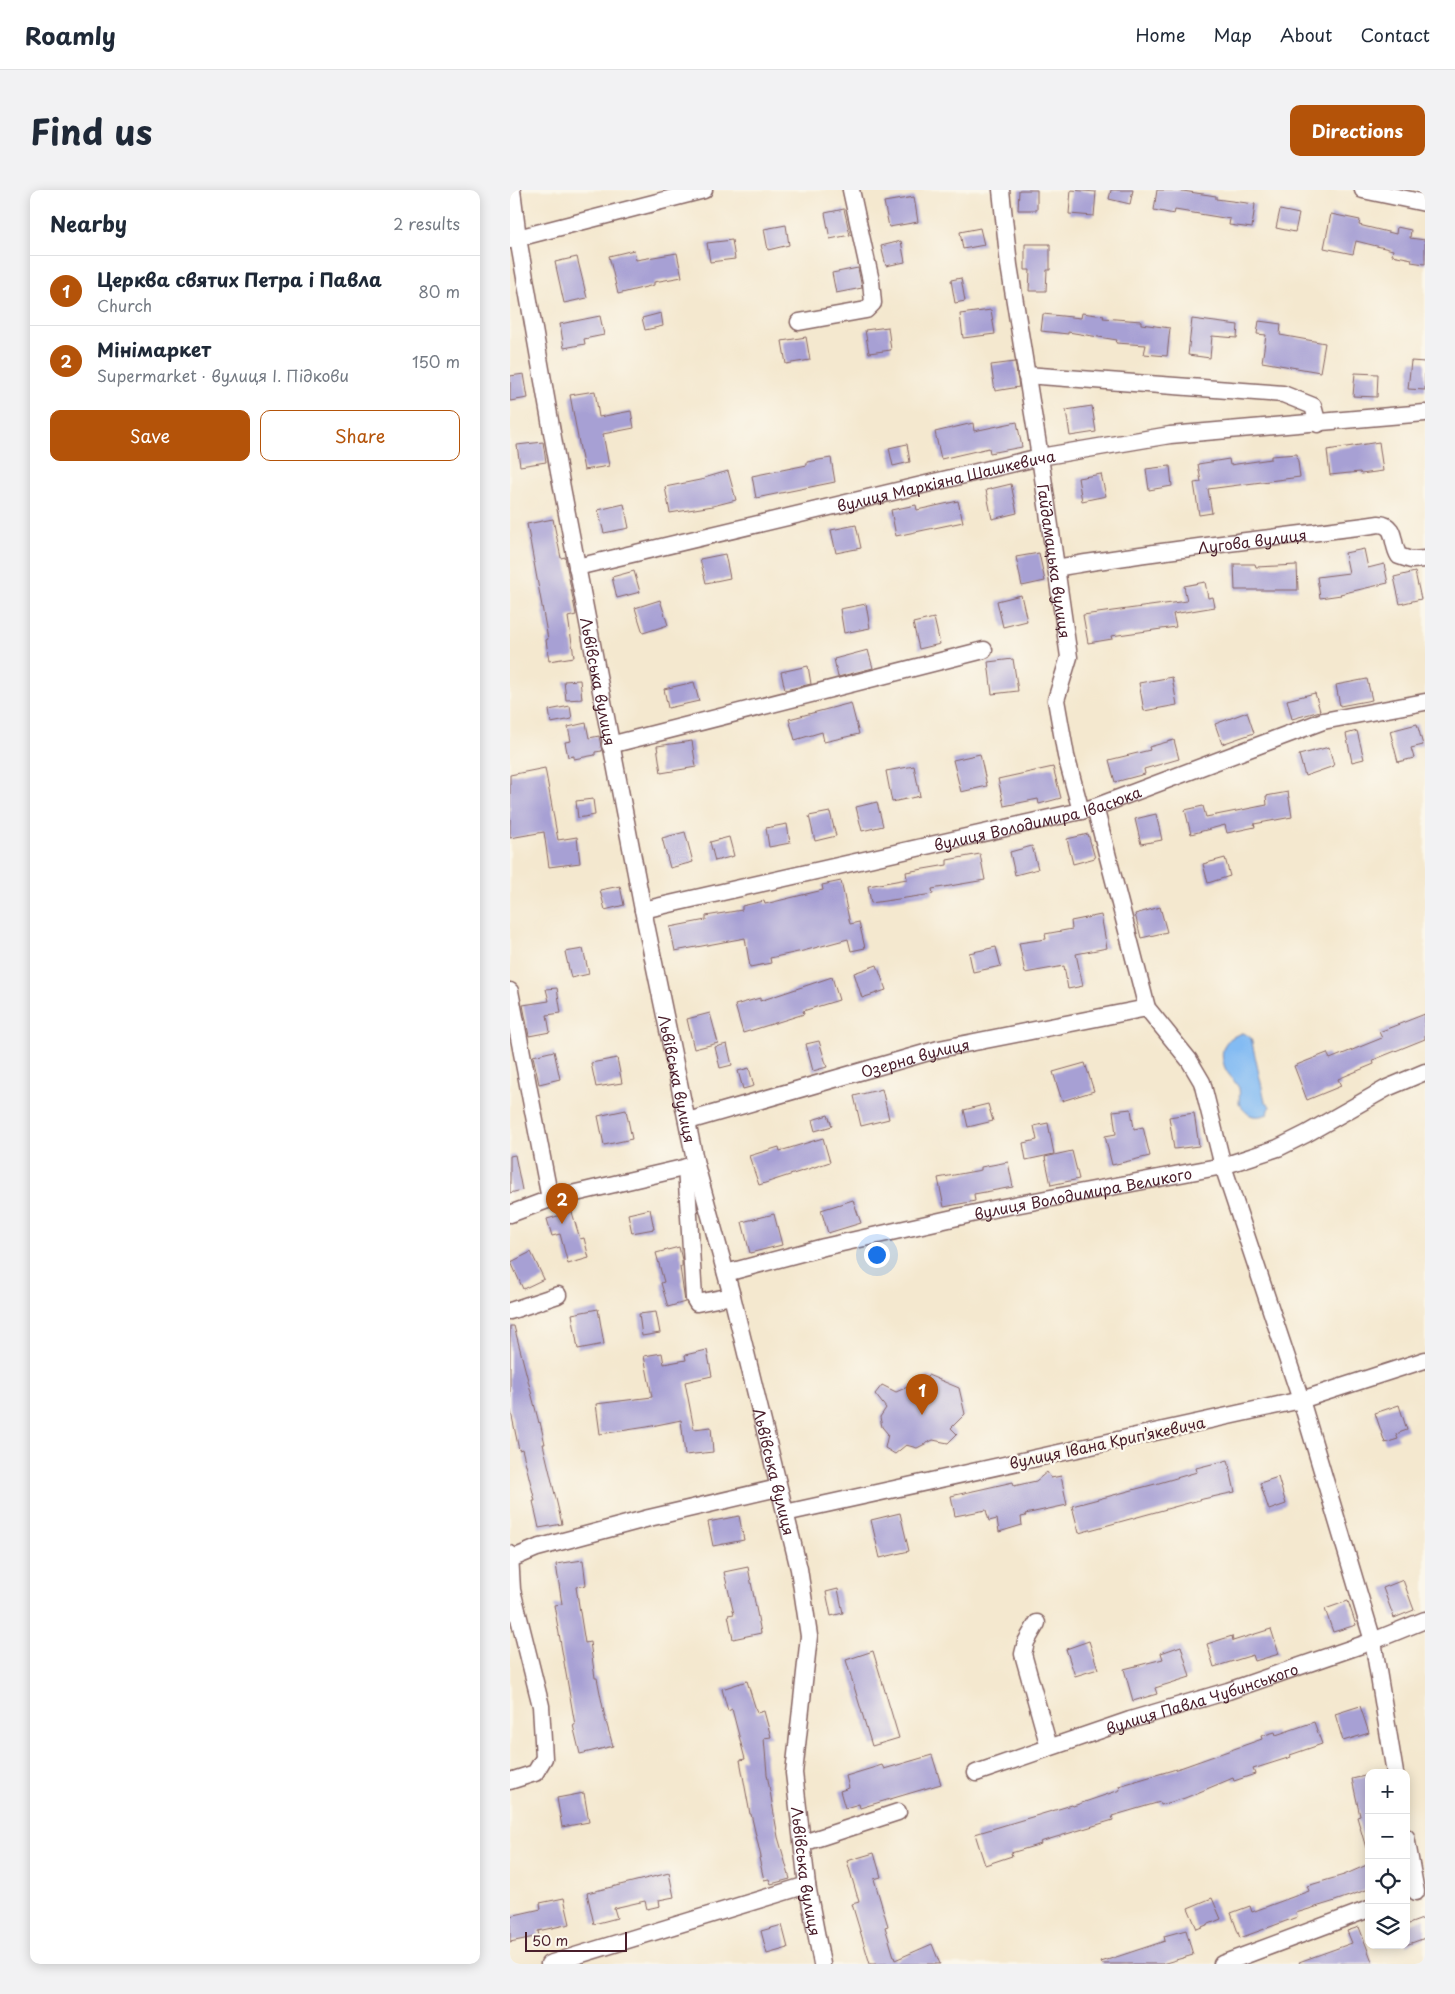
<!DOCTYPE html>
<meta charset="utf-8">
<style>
:root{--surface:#fff;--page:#f2f2f3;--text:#1f2937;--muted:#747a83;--line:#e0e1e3;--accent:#b45309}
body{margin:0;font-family:"Playpen Sans",sans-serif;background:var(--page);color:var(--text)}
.controls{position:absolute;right:15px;bottom:15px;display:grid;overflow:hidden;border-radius:10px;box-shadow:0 2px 12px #0003}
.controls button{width:45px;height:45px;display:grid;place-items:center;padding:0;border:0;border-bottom:1px solid var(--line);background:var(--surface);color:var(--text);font:25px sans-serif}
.scale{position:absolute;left:15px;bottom:12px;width:102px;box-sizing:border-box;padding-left:5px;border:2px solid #4a1f2b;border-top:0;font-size:14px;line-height:18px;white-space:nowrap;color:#4a1f2b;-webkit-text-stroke:4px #fbf7ec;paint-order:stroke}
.you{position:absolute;left:366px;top:1064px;width:18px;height:18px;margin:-12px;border:4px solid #fff;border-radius:50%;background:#1a73e8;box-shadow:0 0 0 8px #1a73e833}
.badge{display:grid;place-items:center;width:32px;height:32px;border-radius:50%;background:var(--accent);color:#fff;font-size:16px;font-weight:700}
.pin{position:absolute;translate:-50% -41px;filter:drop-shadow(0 1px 2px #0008)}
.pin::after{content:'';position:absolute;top:26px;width:18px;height:15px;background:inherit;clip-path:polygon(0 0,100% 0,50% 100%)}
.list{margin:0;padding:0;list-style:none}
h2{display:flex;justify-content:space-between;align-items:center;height:65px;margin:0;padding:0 20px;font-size:21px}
h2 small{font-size:16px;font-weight:400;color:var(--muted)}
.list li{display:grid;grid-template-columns:32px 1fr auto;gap:15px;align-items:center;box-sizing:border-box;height:70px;padding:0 20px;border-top:1px solid var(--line)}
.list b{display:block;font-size:19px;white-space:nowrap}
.list p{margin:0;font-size:16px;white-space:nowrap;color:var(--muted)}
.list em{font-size:16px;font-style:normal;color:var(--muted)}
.actions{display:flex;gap:10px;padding:15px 20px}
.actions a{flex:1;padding:11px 0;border:1px solid var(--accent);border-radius:10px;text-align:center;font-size:18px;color:var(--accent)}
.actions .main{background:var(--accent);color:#fff}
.icon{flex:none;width:28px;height:28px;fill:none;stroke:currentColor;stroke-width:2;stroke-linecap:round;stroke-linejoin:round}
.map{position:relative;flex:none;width:915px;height:1774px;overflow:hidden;border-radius:10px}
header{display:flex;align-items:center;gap:30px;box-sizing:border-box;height:70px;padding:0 25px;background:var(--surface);border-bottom:1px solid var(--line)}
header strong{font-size:24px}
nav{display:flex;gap:28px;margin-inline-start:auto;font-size:18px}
.intro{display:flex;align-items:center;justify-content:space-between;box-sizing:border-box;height:120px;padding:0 30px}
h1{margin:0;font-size:35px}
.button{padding:12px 22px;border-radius:10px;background:var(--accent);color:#fff;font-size:18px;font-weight:700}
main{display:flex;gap:30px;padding:0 30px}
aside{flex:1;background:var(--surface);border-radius:10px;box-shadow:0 2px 12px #0003}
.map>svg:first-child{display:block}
.water{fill:#83bbf3;stroke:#666d8f}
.building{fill:#a7a0d4}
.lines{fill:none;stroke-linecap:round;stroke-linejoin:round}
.minor-casing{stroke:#866564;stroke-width:19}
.minor{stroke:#fff;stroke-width:16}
.labels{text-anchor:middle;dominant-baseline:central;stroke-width:4.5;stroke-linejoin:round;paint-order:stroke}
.street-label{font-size:15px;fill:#4a1f2b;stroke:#fbf7ec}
</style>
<header>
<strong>Roamly</strong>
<nav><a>Home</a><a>Map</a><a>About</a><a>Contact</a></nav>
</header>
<div class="intro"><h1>Find us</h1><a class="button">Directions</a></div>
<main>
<aside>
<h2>Nearby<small>2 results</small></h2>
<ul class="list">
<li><span class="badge">1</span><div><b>Церква святих Петра і Павла</b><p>Church</p></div><em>80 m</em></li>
<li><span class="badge">2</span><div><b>Мінімаркет</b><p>Supermarket · вулиця І. Підкови</p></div><em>150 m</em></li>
</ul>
<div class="actions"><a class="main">Save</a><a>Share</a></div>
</aside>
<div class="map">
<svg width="915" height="1774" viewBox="0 0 915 1774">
<rect width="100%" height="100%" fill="#fbf7ec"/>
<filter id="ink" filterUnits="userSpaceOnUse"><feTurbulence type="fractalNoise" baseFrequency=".02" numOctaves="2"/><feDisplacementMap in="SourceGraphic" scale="10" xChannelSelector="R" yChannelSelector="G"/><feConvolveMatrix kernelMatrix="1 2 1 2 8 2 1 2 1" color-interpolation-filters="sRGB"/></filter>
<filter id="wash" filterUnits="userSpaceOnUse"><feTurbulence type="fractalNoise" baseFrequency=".0096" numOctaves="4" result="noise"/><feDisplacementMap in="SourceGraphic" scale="20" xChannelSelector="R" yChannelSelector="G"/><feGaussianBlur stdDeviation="1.12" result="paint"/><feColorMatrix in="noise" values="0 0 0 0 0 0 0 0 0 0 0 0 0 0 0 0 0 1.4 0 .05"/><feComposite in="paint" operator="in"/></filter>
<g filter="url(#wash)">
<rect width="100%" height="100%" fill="#f4e8cf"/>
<path class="water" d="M734 843 741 848 755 911 760 916 758 924C743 929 738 926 729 914 729 909 730 903 729 898 725 891 718 885 715 878 708 859 715 847 734 843Z"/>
<g id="blocks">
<g class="building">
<path d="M509 0H527V20H508Z"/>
<path d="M561 0 586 2 584 26 559 24Z"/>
<path d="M601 0H623L620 14 599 9Z"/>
<path d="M647 0H666L706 6V9L745 14 742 38 719 35 720 29 665 20 664 24 644 20Z"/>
<path d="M404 7 408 32 379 37 374 12Z"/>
<path d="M334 19 340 45 320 49 315 23Z"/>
<path d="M770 20 789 24 785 42 766 38Z"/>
<path d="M821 24 850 30 849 35 886 44 887 37 901 40 900 48 915 50V74L901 72 902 69 882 65 883 60 846 51 843 64 814 58Z"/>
<path d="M276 35 279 55 258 60 254 39Z"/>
<path d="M470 38 474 55 453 59 450 42Z"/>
<path d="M222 50 225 69 200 72 197 53Z"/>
<path d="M391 51 395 72 376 76 371 56Z"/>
<path d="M515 54H540V80H537L536 101H519L520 80H515Z"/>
<path d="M124 60 126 70 167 63 172 87 144 92V95L108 104 99 66Z"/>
<path d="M67 67 77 108 54 113 45 72Z"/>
<path d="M348 78 352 98 326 103 322 83Z"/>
<path d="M451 88 455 111 445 113 441 90Z"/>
<path d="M481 120 485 144 453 148 450 124Z"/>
<path d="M151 123 153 136 135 140 132 128Z"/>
<path d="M572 123 594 126 593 128 631 131V134L660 138 657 166 634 164 636 155 606 153 607 150 558 142V144L531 141 533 124 571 128Z"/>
<path d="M90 126 94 145 74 149 75 154 54 158 50 134Z"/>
<path d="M682 129 728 135 727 148 702 146 700 168 678 165Z"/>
<path d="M749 131 771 134 770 145 815 153 810 182 752 172 756 145 747 144Z"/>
<path d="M378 137 381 160 359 163 355 140Z"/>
<path d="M296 147 300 170 276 174 272 151Z"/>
<path d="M901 171 915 172V200L898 199Z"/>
<path d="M505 172 509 197 485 201 481 175Z"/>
<path d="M845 183 868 184 867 207 843 206Z"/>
<path d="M14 184 18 208 0 211V186Z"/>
<path d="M85 201 89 227 121 221 124 238 93 244 99 276 74 280 60 205Z"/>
<path d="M582 216 586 242 560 246 556 220Z"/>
<path d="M507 232 512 257 480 263 479 258 431 269 425 242 463 233 464 241Z"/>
<path d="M33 252 36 272 10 276 7 255Z"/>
<path d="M869 252 873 281 851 284 850 282 820 285 817 260Z"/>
<path d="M397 254 400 272 383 276 379 258Z"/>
<path d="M787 264 790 287 698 299 702 323 689 325 684 293 691 292 688 274 719 269 720 275 761 269V266Z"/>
<path d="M321 268 325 292 246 308 242 286 297 275V272Z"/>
<path d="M660 276 662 296 639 300 636 279Z"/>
<path d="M218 281 226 310 203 316 160 323 155 297 195 289 194 288Z"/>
<path d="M591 284 596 306 572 311 568 288Z"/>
<path d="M501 294 507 323 482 329 476 300Z"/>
<path d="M448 311 453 332 386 346 381 320 406 315 407 320Z"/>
<path d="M114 314 119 338 94 343 88 320Z"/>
<path d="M43 329 51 368 55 367 66 425 58 427 64 467 39 471 36 450 38 449 17 334Z"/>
<path d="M346 335 351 358 326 363 321 340Z"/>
<path d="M854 359 858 378 874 374 878 393 830 404 831 405 810 408 807 387 839 383 835 363Z"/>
<path d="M529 363 535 391 512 396 506 367Z"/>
<path d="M215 364 220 388 196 393 190 369Z"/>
<path d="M724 374H745L746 377 787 375 788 400H725Z"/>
<path d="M124 381 130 402 107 408 102 387Z"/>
<path d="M905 382 911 409 890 414 884 387Z"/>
<path d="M695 392 698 408 703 407 705 417 663 424 666 437 601 446 602 449 578 453 573 425 677 411 674 396Z"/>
<path d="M511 405 517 431 493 437 487 411Z"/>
<path d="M150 410 158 435 133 443 125 418Z"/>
<path d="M356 414 360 438 334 443 330 419Z"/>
<path d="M424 428 430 454 409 459 403 433Z"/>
<path d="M358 460 363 478 328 487 324 469Z"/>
<path d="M503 469 508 501 482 504 478 472Z"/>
<path d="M298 476 301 494 275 500 271 482Z"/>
<path d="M662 487 667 515 634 521 629 493Z"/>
<path d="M857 489 862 510 830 516 826 495Z"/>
<path d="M70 490 72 509 56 510 54 491Z"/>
<path d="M184 492 189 511 158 518 154 499Z"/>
<path d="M805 503 810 521 782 529 777 510Z"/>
<path d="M341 513 349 544 314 552 312 542 285 550 279 529Z"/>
<path d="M60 516 62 529 41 533 39 520Z"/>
<path d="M737 522 744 543 712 554 705 534Z"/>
<path d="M76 533 79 548 89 546 92 561 85 562V565L64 569V566L58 567 55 552 61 551 58 537Z"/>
<path d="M907 534 913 555 901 558 904 568 888 572 880 541Z"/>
<path d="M847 541 854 569 842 572 836 544Z"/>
<path d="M664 550 669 569 634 579 635 584 605 592 599 570 640 560 639 557Z"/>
<path d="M182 551 186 577 151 583 147 556Z"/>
<path d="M819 557 824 576 795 586 789 565Z"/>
<path d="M470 564 477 596 451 602 443 570Z"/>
<path d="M404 576 410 606 382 612 376 581Z"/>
<path d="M543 577 551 608 529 614 528 609 494 616 488 589Z"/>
<path d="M35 578 48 650 67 647 70 673 39 677 34 642 0 648V585Z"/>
<path d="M778 602 782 627 744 634 745 637 717 643 715 635 681 644 675 620 693 616 696 627 757 615 756 606Z"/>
<path d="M83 609 85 625 68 628 66 611Z"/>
<path d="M367 612 373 636 352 641 346 617Z"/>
<path d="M320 622 326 646 305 651 299 626Z"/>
<path d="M646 624 652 650 631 654 625 629Z"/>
<path d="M277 634 280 653 259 657 256 638Z"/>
<path d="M175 642 183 672 160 678 152 648Z"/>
<path d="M578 644 585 668 563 674 557 649Z"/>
<path d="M219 647 224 666 205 671 200 652Z"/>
<path d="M522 656 528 679 505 685 500 662Z"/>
<path d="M470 664 475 690 422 699 423 704 361 713 358 696 397 689 396 682 437 675V670Z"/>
<path d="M715 668 720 686 698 693 693 674Z"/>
<path d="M331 691 340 734 349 732 355 758 341 761 338 749 293 761 260 768 261 773 240 777 235 748 165 761 160 737 196 730V726L232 720V716L254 711 255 714 313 700 312 695Z"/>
<path d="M110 696 114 715 95 720 90 700Z"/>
<path d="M650 717 657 742 631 748 625 724Z"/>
<path d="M591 725 597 758 566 764 573 796 558 799 554 776 515 783 509 753 536 749 535 744 562 739 561 731Z"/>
<path d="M486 757 491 776 463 782 459 763Z"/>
<path d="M73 759 79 784 61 788 55 762Z"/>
<path d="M367 775 376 800 352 808 344 783Z"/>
<path d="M322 787 329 810 293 821 294 824 233 843 225 815 250 808V811Z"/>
<path d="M47 798 51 823 37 825 40 842 19 846 13 815 39 811 36 799Z"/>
<path d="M200 823 208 853 184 859 177 829Z"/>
<path d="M915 824V849L863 870 864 874 828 889 831 896 797 910 784 876 817 863 820 869 872 848 869 842Z"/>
<path d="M309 851 317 877 303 881 296 854Z"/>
<path d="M217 854 222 875 210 878 205 857Z"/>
<path d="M44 861 50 889 29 894 23 866Z"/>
<path d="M107 868 112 893 86 897 81 873Z"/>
<path d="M575 873 584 901 552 911 543 882Z"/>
<path d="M239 878 244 896 233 899 228 881Z"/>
<path d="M372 899 379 929 351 936 344 906Z"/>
<path d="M478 914 483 931 458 937 454 920Z"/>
<path d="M621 919 624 939 633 937 640 966 602 975 595 946 606 944 603 921Z"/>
<path d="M116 920 122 949 94 955 88 926Z"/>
<path d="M684 923 689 956 664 959 659 927Z"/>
<path d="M318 925 322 936 305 941 302 930Z"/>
<path d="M538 933 544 964 516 970 513 953 527 950 524 936Z"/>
<path d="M313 948 320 972 249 995 239 966 269 957 270 961Z"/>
<path d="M562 961 569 989 541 995 535 967Z"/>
<path d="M5 965 12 1000 0 1003V966Z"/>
<path d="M498 972 503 997 464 1004 465 1011 434 1017 428 988 471 980V977Z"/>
<path d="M343 1010 351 1033 318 1043 311 1020Z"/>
<path d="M140 1019 144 1039 122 1043 118 1024Z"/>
<path d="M62 1022 70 1049 74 1048 79 1068 58 1074 50 1044 42 1046 37 1029Z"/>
<path d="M264 1024 272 1055 240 1063 232 1032Z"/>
<path d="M169 1057 172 1070V1077H170L175 1112 158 1117 151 1093 154 1092 146 1063Z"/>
<path d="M21 1062 34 1089 13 1099 1 1072Z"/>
<path d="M88 1119 94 1154 68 1159 62 1124Z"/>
<path d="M146 1122 150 1143 132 1146 129 1124Z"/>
<path d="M0 1136H4L29 1233 30 1232 35 1254H33L52 1334 29 1338 23 1311H25L12 1259 9 1260 0 1217Z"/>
<path d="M197 1160 202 1186 175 1192 184 1239 201 1237 203 1262 175 1265 171 1230 137 1237 90 1244 86 1214 142 1207 134 1166 152 1163 154 1174 176 1170 175 1165Z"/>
<path d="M418 1185 449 1198 455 1224 441 1238 447 1244 438 1253 423 1250 407 1258 396 1255 385 1264 375 1258 378 1244 372 1237 370 1227 376 1218 365 1204 372 1195 386 1202 400 1196H406Z"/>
<path d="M889 1215 897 1240 886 1244 888 1249 875 1253 865 1223Z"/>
<path d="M718 1270 725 1302 693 1309 569 1343 562 1316 649 1293 687 1282 686 1278Z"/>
<path d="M537 1282 541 1288 551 1286 557 1315 515 1324 516 1326 511 1327 512 1335 489 1342 487 1329 479 1331 476 1320 445 1326 441 1306 503 1292 504 1296 526 1291Z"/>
<path d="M768 1287 776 1314 759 1320 750 1293Z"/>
<path d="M390 1323 399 1361 370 1368 361 1330Z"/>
<path d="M229 1326 234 1350 203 1356 198 1332Z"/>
<path d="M73 1370 76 1395 66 1397 75 1453 80 1452 85 1488H87L95 1528 103 1556 70 1564 63 1535H65L44 1415 52 1414 46 1374Z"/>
<path d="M238 1377 251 1443 223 1449 218 1425 224 1424 214 1382Z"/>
<path d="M893 1390 904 1420 884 1428 873 1398Z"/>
<path d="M328 1399 333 1423 321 1426 316 1402Z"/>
<path d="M838 1411 846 1435 823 1442 815 1419Z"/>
<path d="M761 1439 769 1464 745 1471 743 1465 704 1477 697 1454 722 1446 723 1451Z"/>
<path d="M579 1451 588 1479 565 1486 556 1459Z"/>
<path d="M671 1456 680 1487 645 1498 647 1504 623 1511 614 1479 653 1469 651 1463Z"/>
<path d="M363 1461 389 1548 362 1556 336 1470Z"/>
<path d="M237 1491 247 1523 254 1521 261 1547 254 1548 257 1584 268 1647 280 1689 261 1694 259 1689 254 1690 249 1668 251 1667 241 1624H240L230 1570 235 1569 222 1519 218 1521 212 1499Z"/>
<path d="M850 1516 859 1543 833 1551 825 1524Z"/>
<path d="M804 1532 812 1554 780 1565 781 1567 743 1579 745 1584 724 1591 723 1588 675 1608 651 1615 650 1612 602 1626 603 1630 530 1652 531 1654 501 1663 502 1666 475 1675 465 1644 562 1615 563 1616 610 1600 609 1596 673 1577 752 1549 751 1546 765 1542 766 1545Z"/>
<path d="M422 1565 431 1594 350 1618 349 1614 335 1618 330 1601 339 1598 336 1586 372 1575 374 1579Z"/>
<path d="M859 1585V1657L856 1658 847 1627 850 1626 842 1589Z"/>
<path d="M74 1603 79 1632 52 1637 47 1608Z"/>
<path d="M364 1663 371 1687 364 1689 378 1736 375 1737 385 1770 422 1754 430 1774H360L342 1714 349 1712 337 1671Z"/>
<path d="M859 1674V1699L822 1712 786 1723 787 1727 730 1748 721 1723 740 1716 742 1722 799 1701 797 1696 834 1685Z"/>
<path d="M159 1683 164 1707 149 1710 150 1716 137 1719 135 1711 104 1718 107 1728 84 1734 77 1703Z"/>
<path d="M54 1708 60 1734 28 1741 29 1746 0 1752V1726L31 1719 30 1713Z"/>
<path d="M702 1708 711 1729 687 1739 678 1718Z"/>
<path d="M915 1728V1748L896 1755V1735Z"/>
<path d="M272 1735 278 1758 257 1764 251 1741Z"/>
<path d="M849 1737 863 1774H790L789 1772 842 1753 837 1741Z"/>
<path d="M676 1740 683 1765 652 1774H592L591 1772 655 1751 654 1746Z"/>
</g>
</g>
</g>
<g filter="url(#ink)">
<use href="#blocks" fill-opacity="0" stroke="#866564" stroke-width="1"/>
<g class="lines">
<defs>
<g id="minor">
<path id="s1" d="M2 0 8 48 49 282 133 720 186 975 222 1106 289 1379 299 1446 284 1583 297 1695 312 1774"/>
<path id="s2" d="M491 0 499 75 530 267 559 467 546 510 556 566 571 621"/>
<path d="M853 0 915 13"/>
<path d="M0 50 194 0"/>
<path d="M289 132 356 120 363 113 361 91 341 0"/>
<path d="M516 185 773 204 803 216 808 234"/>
<path id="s3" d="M67 377 530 267 660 245 915 223"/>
<path id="s4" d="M546 378C653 359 761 349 869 334 887 335 881 354 889 366L901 370 915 369"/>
<path d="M100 555 474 460"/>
<path d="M585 617 637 818 679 870 692 892 713 976 791 1210 863 1451 885 1583"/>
<path id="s5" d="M133 720 571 621 585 617 813 531 915 512"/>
<path d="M0 801 40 1009"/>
<path id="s6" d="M178 931 429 859 637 818"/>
<path d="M176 977 184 1108 187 1113 222 1106"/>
<path d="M0 1024 40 1009 186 975"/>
<path id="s7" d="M216 1083 314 1057 488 1018 713 976 768 958 796 944 877 898 915 882"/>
<path d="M0 1121 48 1105"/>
<path d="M275 1323 791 1210 915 1170"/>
<path d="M0 1364 2 1400 31 1516 34 1568 25 1583 0 1591"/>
<path d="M1 1369 27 1358 139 1328 268 1298"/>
<path d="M527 1433 516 1452 513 1464 539 1557"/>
<path id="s8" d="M466 1583 620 1530 718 1501 863 1451 915 1430"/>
<path d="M896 1647 906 1702"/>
<path d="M293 1653 388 1622"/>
<path d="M39 1774 297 1695"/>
<path d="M712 1774 859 1719"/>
</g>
</defs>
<use href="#minor" class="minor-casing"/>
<use href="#minor" class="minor"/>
</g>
</g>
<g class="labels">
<g class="street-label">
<text stroke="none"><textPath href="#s3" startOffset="379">вулиця Маркіяна Шашкевича</textPath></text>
<text stroke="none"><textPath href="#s4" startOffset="198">Лугова вулиця</textPath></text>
<text stroke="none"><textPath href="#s2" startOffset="375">Гайдамацька вулиця</textPath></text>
<text stroke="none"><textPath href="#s1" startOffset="499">Львівська вулиця</textPath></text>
<text stroke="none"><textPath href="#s5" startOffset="405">вулиця Володимира Івасюка</textPath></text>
<text stroke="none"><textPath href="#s6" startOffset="236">Озерна вулиця</textPath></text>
<text stroke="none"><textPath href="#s1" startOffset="904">Львівська вулиця</textPath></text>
<text stroke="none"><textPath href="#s7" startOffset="366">вулиця Володимира Великого</textPath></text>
<text transform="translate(597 1252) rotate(-12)">вулиця Івана Крипʼякевича</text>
<text stroke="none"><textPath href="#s1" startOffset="1309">Львівська вулиця</textPath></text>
<text stroke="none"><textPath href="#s8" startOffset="238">вулиця Павла Чубинського</textPath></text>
<text stroke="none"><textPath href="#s1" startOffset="1714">Львівська вулиця</textPath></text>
</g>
</g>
</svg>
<div class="controls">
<button>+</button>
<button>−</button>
<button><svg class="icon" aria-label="locate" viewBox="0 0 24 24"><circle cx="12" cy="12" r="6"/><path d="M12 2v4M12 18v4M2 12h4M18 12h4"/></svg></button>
<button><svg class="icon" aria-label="layers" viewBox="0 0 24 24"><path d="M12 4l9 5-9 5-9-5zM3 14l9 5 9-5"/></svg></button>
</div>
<div class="scale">50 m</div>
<div class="you"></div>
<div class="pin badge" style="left:412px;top:1225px">1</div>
<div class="pin badge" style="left:52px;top:1034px">2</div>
</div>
</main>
